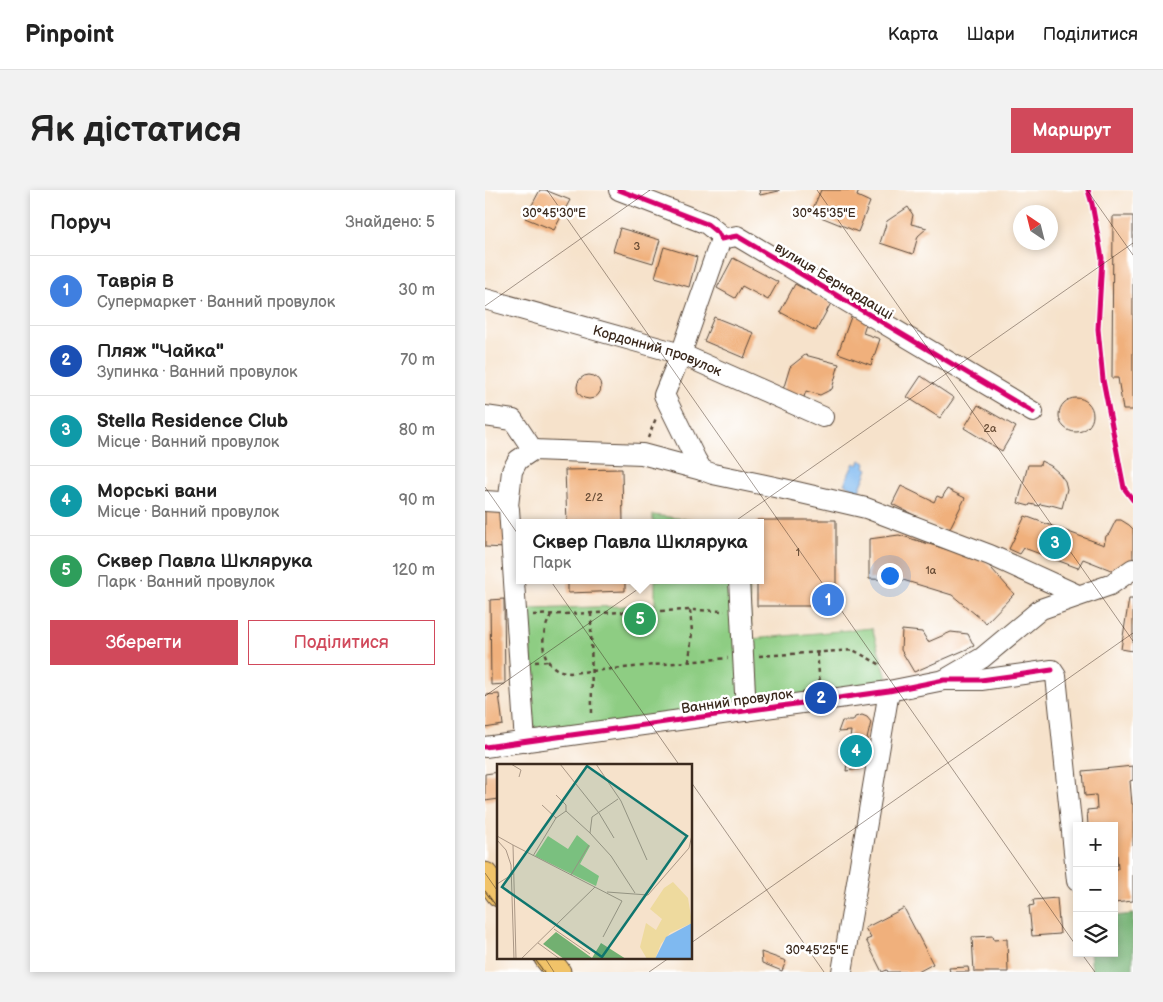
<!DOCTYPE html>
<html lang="uk">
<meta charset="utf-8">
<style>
:root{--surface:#fff;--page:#f2f2f2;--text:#222;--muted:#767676;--line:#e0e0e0;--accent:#d1495b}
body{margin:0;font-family:"Balsamiq Sans",sans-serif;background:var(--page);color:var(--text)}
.controls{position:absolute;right:15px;bottom:15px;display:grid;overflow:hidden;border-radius:0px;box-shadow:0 2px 8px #0003}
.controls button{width:45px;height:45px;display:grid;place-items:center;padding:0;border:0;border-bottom:1px solid var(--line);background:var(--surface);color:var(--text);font:25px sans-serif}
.compass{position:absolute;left:528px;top:15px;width:45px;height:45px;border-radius:50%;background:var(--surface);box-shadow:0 2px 8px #0003;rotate:325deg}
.you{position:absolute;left:404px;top:385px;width:18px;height:18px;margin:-12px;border:4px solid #fff;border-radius:50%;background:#1a73e8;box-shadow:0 0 0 8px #1a73e833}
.badge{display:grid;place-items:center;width:32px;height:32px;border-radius:50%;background:var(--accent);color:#fff;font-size:16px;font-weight:700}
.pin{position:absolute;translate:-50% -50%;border:2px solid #fff;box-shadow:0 1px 5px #0006}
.popup{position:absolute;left:31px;top:329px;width:248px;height:65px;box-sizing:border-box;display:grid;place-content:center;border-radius:0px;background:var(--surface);filter:drop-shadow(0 1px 4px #0005);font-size:16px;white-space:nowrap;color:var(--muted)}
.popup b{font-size:19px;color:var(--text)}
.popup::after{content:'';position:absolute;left:50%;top:100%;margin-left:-10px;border:10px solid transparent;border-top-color:var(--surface)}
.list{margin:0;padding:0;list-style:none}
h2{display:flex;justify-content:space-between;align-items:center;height:65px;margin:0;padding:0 20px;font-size:21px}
h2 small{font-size:16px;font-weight:400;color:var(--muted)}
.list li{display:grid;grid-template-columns:32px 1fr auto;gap:15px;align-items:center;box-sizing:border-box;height:70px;padding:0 20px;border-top:1px solid var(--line)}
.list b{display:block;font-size:19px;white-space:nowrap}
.list p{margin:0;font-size:16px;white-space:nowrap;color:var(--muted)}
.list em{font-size:16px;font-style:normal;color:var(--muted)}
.actions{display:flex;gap:10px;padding:15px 20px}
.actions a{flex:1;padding:11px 0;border:1px solid var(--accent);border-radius:0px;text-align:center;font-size:18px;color:var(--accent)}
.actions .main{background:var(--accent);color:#fff}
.icon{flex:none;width:28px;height:28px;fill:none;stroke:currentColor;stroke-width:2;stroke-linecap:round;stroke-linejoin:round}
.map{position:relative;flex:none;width:648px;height:782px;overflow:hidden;border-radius:0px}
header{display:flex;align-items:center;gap:30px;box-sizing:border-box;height:70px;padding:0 25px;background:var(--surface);border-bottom:1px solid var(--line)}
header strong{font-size:24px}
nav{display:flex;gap:28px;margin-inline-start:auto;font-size:18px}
.intro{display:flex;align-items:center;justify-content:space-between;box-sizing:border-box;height:120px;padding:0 30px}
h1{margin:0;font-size:35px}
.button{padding:12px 22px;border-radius:0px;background:var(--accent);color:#fff;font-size:18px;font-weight:700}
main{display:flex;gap:30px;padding:0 30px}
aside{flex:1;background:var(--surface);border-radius:0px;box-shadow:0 2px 8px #0003}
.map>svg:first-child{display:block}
.green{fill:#8ecd83;stroke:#647c50}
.forest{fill:#72b071;stroke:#566d48}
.water{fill:#7fb9f0;stroke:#5d7287}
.building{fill:#f0b07b}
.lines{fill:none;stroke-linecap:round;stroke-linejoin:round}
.minor-casing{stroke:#574638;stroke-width:22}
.major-casing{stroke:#574638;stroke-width:27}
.path{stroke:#574638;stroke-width:2.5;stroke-dasharray:4 4;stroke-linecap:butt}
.minor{stroke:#fff;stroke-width:20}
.major{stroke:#f1c369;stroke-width:25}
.tram{stroke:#3b2a1e;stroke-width:1}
.cycleway-casing{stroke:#fff;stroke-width:8}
.cycleway{stroke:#d6006c;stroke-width:5}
.ticks{fill:none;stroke:#3b2a1e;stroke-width:1;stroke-opacity:0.45}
.labels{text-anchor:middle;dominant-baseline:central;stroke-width:5;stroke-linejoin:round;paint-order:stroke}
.number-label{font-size:11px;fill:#684c35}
.street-label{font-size:14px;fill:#3b2a1e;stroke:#fff}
.inset-road{fill:none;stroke:#ab9886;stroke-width:1}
.view{fill:#0f766e;fill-opacity:0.15;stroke:#0f766e;stroke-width:2.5}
.inset-edge{fill:none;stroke:#3b2a1e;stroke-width:2.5}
.ticks-label{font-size:12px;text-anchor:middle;fill:#3b2a1e;stroke:#fff;stroke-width:5;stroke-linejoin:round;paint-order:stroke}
</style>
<header>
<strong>Pinpoint</strong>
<nav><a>Карта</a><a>Шари</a><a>Поділитися</a></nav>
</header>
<div class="intro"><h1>Як дістатися</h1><a class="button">Маршрут</a></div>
<main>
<aside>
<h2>Поруч<small>Знайдено: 5</small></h2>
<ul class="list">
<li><span class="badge" style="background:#3f7fe0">1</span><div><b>Таврія В</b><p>Супермаркет · Ванний провулок</p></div><em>30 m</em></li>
<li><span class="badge" style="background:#1a4fb4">2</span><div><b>Пляж &quot;Чайка&quot;</b><p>Зупинка · Ванний провулок</p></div><em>70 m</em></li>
<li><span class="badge" style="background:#0f9aa8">3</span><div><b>Stella Residence Club</b><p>Місце · Ванний провулок</p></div><em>80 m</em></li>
<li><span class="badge" style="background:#0f9aa8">4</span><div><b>Морські вани</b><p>Місце · Ванний провулок</p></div><em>90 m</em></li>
<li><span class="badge" style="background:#2e9e5b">5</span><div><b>Сквер Павла Шклярука</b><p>Парк · Ванний провулок</p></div><em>120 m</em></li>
</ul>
<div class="actions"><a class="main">Зберегти</a><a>Поділитися</a></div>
</aside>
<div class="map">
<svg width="648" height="782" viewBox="0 0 648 782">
<rect width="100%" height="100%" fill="#fff"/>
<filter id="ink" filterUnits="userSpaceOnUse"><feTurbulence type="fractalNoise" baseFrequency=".02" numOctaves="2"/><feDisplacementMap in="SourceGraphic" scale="10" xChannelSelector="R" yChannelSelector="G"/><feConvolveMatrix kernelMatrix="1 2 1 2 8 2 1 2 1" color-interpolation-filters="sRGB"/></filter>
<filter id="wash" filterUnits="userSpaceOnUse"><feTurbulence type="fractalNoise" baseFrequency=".0096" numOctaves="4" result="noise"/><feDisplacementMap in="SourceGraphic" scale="20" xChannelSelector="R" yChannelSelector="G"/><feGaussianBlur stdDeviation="1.12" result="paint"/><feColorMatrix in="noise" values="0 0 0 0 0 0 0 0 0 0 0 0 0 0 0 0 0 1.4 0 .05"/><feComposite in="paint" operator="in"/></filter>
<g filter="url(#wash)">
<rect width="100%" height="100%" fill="#f6e2cb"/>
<g class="green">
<path d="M168 325 229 333H168Z"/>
<path d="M170 390H263L267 449 387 438 403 492 49 545 44 419 170 415Z"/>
</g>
<path class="forest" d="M648 724V782H607L605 763H629V726Z"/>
<path class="water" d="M375 270 381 273 380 277 383 279 374 301 359 294 369 273 373 275Z"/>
<g id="blocks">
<g class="building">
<path d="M55 0H60L85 10 69 40 40 28Z"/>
<path d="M274 0H294V1L275 5Z"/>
<path d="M336 0H374L372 6 385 12 373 42 326 23Z"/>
<path d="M423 17 428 25 426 34 442 38 433 46 428 64 395 53 402 31Z"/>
<path d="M628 26H648V220H638L633 188H627Z"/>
<path d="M135 38 175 50 168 73 128 61Z"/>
<path d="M179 57 212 67 204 97 170 87Z"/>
<path d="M248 68 293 92 283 110 257 96 250 108 232 98Z"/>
<path d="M310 94 346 113 331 141 295 122Z"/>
<path d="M367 124 382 130 378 143 395 149 386 175 353 163Z"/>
<path d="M229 127 269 143 259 168 219 151Z"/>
<path d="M320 165 354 174 347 199 335 205 321 201 318 210 297 203 305 177Z"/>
<circle cx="104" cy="197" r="12"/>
<path d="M436 186 469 208 455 228 422 207Z"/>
<circle cx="591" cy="225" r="17"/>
<path d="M493 215 531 237 517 261 479 238Z"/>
<path d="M556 271 566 276 574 283 580 291 582 299 577 318 566 315 565 316 555 314 554 316 545 314 544 316 533 313 543 275H555Z"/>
<path d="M137 279 138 333H82L80 280Z"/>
<path d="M416 296 449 312 452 306 457 308 462 299 480 308 463 342 407 314Z"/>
<path d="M0 320 23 321 21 358 0 357Z"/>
<path d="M540 326 619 355 621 346 624 344 631 330H636L644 335 648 339V368L645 371 632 379 626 380 598 369 593 378 539 358 535 364 524 359Z"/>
<path d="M272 330H351V416H272V390H275V333H272Z"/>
<path d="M414 345 500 371 529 404 501 433 467 405 418 390 384 389V349Z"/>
<path d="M83 390H140V401L83 403Z"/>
<path d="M19 409 20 494 6 495 5 410Z"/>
<path d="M644 409H648V461L636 459Z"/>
<path d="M417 440 437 442 443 452 466 442 483 444 489 456 429 482 416 460Z"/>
<path d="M14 504 18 535 0 538V505Z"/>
<path d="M377 525 382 527 386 532 375 579 361 581 366 541 353 542 357 531H368L370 527Z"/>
<path d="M648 576V590L645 591 647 614H648V711L629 713V680L633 679 632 665 629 666V636H603L602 620 612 619 611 605 600 606 598 581Z"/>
<path d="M14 582V609L0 611V584Z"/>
<path d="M572 708 575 744 547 746 544 716 549 715 548 710Z"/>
<path d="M419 718 448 774 433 782H403L402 780 397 782 381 750 386 748 380 738Z"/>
<path d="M508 746 509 750 522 749 523 782H489L487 747Z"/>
<path d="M276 762 301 771 297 781 277 773Z"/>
<path d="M483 777 484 782H465L464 778Z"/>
</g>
</g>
</g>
<g filter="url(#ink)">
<use href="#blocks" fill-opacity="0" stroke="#574638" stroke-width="1"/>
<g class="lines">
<defs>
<g id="minor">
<path d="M134 0 222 34 233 43 236 49"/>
<path d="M236 49 196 164 179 205 211 270 217 280 228 284 299 299 381 318 505 365 593 405"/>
<path d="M236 49 252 46 548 222"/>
<path id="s1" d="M0 109 196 164 338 227"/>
<path d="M0 226 28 230 48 260"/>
<path d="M0 311 16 312 22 314 24 319 40 552"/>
<path d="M23 316 27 281 33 270 48 260 157 264 217 280"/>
<path d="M254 390 261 521"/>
<path d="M461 489 497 468 556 419 625 395 648 379"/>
<path d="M0 557 404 501 459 490H496L567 480 571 486 592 691"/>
<path d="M357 782 404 501"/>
</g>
<g id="major">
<path d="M0 685 14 704"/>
<path d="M62 768 73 782"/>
</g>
</defs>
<use href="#minor" class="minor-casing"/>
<use href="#major" class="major-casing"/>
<g class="path">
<path d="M163 248 171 228"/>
<path d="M106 423 107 526"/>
<path d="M48 425 205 420 240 421"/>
<path d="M66 425C57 441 53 466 70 478 74 481 80 482 85 483L243 468"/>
<path d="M332 463 335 494"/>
<path d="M274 466 368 460 396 475"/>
<path d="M50 472 63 471"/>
<path d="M204 472 207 442 205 420"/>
</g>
<use href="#minor" class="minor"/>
<use href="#major" class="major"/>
<g class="tram">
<path d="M0 701 14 720"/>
<path d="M49 768 59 782"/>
</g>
<defs>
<g id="cycleway">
<path d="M134 0 222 34 233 43 236 49 252 46 548 222"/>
<path d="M603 0 607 14 617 68 613 139 618 190 639 298 648 310"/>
<path d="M0 557 404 501 459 490H496L567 480"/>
</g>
</defs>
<use href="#cycleway" class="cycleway-casing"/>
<use href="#cycleway" class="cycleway"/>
</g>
</g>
<path class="ticks" d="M62 0 592 757M332 0 648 451M602 0 648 65M0 116 165 0M0 297 195 576M0 506 648 53M206 592 339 782M0 683 14 703M206 753 648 443M596 763 610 782M60 768 69 782M164 782 184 768"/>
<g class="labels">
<g class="number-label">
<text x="152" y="56">3</text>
<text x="505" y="238">2а</text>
<text x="109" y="307">2/2</text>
<text x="313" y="362">1</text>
<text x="446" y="380">1а</text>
</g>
<g class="street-label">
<text transform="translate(349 91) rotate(31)">вулиця Бернардацці</text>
<text stroke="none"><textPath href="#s1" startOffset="180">Кордонний провулок</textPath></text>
<text transform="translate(252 511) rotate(-8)">Ванний провулок</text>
</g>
</g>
<g transform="translate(12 574)">
<rect width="195" height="195" fill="#f6e2cb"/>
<path d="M80 71 93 82 83 100 102 112 99 122 38 92 51 72 71 85Z" fill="#8ecd83"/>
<path d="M59 168 95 194 104 179 129 195H67L46 180Z" fill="#72b071"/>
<path d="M176 118 191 134 195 159 173 169 164 180 158 195H150L143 183 149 159 159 166 165 155 153 145 167 124Z" fill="#eeda9e"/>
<path d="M195 159V195H158L169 173Z" fill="#7fb9f0"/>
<path class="inset-road" d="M14 0 24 6 22 13M63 0 102 49 117 74M99 0 124 37 150 96M59 31 69 41V47M121 35 95 53 93 69 114 92 138 129M59 54 69 47 93 69M0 72 16 81 19 195M0 76 9 86 14 101 17 195M16 81 125 137 106 173M36 92 59 54 45 41M74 111 92 81M0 120 16 110M110 128 151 131 192 84 195 71M57 165 93 190M41 179 63 195M24 195 98 123"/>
<path class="view" d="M90 2 190 72 105 193 5 123Z"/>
<rect width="195" height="195" class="inset-edge"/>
</g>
<g class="ticks-label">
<text x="69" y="27">30°45'30"E</text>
<text x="339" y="27">30°45'35"E</text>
<text x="332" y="764">30°45'25"E</text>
</g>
</svg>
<div class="controls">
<button>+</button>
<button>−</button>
<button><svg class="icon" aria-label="layers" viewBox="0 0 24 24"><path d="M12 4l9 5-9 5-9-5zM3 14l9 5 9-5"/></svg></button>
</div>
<svg class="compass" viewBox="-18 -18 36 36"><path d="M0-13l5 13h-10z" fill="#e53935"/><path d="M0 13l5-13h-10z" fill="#767676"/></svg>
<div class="you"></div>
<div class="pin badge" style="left:343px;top:410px;background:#3f7fe0">1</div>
<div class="pin badge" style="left:336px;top:508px;background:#1a4fb4">2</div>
<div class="pin badge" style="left:570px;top:353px;background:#0f9aa8">3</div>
<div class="pin badge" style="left:371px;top:561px;background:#0f9aa8">4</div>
<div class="pin badge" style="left:155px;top:429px;background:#2e9e5b">5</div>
<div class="popup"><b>Сквер Павла Шклярука</b>Парк</div>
</div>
</main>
